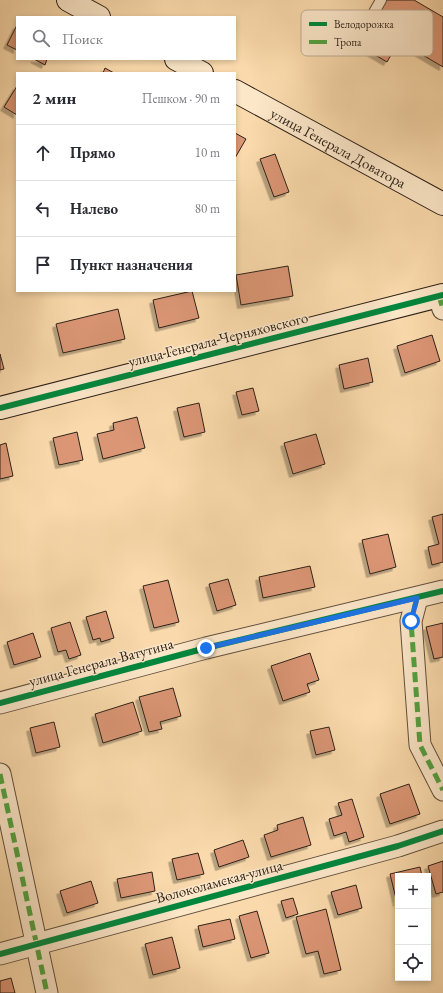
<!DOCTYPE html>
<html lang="ru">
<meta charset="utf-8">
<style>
:root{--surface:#fff;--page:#f2f2f3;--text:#2b2b33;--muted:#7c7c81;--line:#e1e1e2}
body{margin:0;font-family:"EB Garamond",serif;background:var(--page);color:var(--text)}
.controls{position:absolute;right:12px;bottom:12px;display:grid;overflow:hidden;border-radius:0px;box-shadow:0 2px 6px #0003}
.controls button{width:36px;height:36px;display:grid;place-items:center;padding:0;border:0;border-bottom:1px solid var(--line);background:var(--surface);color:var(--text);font:20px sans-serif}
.stop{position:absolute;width:12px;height:12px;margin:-9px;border:3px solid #1a73e8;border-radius:50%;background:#fff}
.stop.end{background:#1a73e8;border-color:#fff;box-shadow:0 1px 4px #0008}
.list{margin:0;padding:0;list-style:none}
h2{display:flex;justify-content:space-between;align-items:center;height:52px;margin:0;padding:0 16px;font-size:17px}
h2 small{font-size:13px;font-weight:400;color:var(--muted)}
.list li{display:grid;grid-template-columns:26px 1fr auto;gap:12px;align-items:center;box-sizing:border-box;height:56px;padding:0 16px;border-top:1px solid var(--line)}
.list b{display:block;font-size:15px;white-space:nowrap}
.list em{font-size:13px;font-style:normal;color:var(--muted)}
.icon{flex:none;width:22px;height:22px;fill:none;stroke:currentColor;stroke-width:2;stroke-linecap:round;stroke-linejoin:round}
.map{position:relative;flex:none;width:443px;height:993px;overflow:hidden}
.search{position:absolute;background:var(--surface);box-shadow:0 2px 6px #0003;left:16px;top:16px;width:220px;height:44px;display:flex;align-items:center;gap:10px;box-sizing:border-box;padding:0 14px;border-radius:0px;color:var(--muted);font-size:15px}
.panel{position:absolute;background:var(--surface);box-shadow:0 2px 6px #0003;left:16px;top:72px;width:220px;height:220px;border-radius:0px}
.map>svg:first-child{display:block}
.building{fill:#db9674;stroke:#2e2218;filter:url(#shadow)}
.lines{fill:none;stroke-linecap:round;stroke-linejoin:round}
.lane-casing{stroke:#61503d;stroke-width:12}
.street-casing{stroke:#61503d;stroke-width:23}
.secondary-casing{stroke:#2e2218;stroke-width:24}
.lane{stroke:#fce7c9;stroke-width:10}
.street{stroke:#fce7c9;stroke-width:21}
.secondary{stroke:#fce7c9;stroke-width:22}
.quiet{stroke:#52a240;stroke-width:5;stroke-dasharray:10 5;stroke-linecap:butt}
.cycleway-casing{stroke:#fce7c9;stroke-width:8}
.cycleway{stroke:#00873e;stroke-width:6}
.route{stroke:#1a73e8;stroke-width:5}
.labels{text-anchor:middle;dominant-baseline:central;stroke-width:3;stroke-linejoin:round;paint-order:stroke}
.street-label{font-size:15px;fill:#2e2218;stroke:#fce7c9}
.key{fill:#fce7c9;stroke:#beac94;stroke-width:1}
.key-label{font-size:11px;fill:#2e2218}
</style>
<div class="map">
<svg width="443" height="993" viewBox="0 0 443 993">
<defs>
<filter id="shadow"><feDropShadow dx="-3.5" dy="3.5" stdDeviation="0" flood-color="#0004"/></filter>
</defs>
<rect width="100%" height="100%" fill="#fadaac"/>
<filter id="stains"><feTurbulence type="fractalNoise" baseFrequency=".005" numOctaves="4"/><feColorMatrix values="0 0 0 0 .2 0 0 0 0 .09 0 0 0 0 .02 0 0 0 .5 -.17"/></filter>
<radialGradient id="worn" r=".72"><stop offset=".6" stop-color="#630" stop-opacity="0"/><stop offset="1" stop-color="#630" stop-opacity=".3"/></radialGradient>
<g class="building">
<path d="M386 0H414L443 17V67L399 41 387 62 360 46Z"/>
<path d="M17 25V50L7 45Z"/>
<path d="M34 59H47L45 65Z"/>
<path d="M105 68 114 73H103Z"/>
<path d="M17 86V115L4 107Z"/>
<path d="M235 133 246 139 235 158Z"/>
<path d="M275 154 289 192 274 197 260 159Z"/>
<path d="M288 266 293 296 241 305 236 275Z"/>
<path d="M192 291 199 318 159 328 153 300Z"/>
<path d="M118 309 125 339 63 353 56 324Z"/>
<path d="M432 335 440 361 405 373 397 346Z"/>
<path d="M0 354 4 369 0 370Z"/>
<path d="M368 358 373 382 344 389 339 365Z"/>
<path d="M253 388 259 411 242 415 236 392Z"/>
<path d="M199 403 205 432 184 437 177 408Z"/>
<path d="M137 417 145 448 103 459 97 434 114 430 113 423Z"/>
<path d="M77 432 83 460 59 465 53 438Z"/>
<path d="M316 434 325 464 293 474 284 443Z"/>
<path d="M6 443 13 476 0 479V445Z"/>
<path d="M443 514V562L432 565 428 547 439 544 432 517Z"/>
<path d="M388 534 396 567 370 574 362 540Z"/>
<path d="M310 566 315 587 263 598 259 577Z"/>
<path d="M228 579 236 605 217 611 209 584Z"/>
<path d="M168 580 179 622 154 628 143 586Z"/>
<path d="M106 611 114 638 101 642 100 638 93 640 86 617Z"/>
<path d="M70 622 81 655 69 659 66 650 58 652 51 628Z"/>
<path d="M443 623V657L434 659 426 627Z"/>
<path d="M33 633 41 657 14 665 7 642Z"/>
<path d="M310 653 319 680 307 684 310 692 283 701 271 666Z"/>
<path d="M173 688 181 716 160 722 162 729 149 732 139 697Z"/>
<path d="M133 702 142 731 103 743 95 714Z"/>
<path d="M54 722 60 747 36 753 30 728Z"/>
<path d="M329 727 335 750 316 755 310 731Z"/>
<path d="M409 784 420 814 390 824 380 794Z"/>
<path d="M352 799 364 837 349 842 346 832 334 836 329 819 342 815 338 803Z"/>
<path d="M303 817 311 845 271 857 264 835 278 830 277 825Z"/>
<path d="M243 840 249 857 219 867 214 850Z"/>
<path d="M198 853 204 874 177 880 172 859Z"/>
<path d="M443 861V892L436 894 428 866Z"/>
<path d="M420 867 422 876H398L397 903 390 874Z"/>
<path d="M152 872 155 891 121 898 117 879Z"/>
<path d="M91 881 98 903 67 913 60 891Z"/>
<path d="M356 885 362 908 338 915 331 892Z"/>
<path d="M293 898 298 914 286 918 281 901Z"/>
<path d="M326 909 341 970 324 974 318 951 306 954 296 917Z"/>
<path d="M257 911 269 953 251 958 239 916Z"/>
<path d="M230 919 235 939 203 947 198 926Z"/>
<path d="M172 937 180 968 153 975 145 944Z"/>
<path d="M11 978 15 993H0V981Z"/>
</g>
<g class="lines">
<defs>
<path id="lane" d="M357 42 381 0"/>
<g id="street">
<path d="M439 296 443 309"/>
<path d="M417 598 411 621 420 745 443 790"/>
<path d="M0 703 206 648 443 591"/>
<path d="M0 774 47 993"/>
<path d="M0 954 398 846 443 831"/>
</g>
<g id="secondary">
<path d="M68 0 99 17"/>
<path d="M176 59 202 73"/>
<path id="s1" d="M235 91 443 204"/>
<path d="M0 408 443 295"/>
</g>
</defs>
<use href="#lane" class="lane-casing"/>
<use href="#street" class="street-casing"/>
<use href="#secondary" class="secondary-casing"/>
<use href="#lane" class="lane"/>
<use href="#street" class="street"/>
<use href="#secondary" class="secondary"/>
<g class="quiet">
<path d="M439 296 443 309"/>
<path d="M417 598 411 621 420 745 443 790"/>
<path d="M0 774 47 993"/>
</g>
<defs>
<g id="cycleway">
<path d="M0 408 443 295"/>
<path d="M0 703 206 648 443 591"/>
<path d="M0 954 398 846 443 831"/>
</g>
</defs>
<use href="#cycleway" class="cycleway-casing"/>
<use href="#cycleway" class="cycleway"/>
</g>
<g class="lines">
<path class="route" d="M206 648 417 598 411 621"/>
</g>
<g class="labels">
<g class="street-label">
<text stroke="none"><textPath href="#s1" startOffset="118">улица Генерала Доватора</textPath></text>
<text transform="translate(218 339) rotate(-14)">улица Генерала Черняховского</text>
<text transform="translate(101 662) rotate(-15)">улица Генерала Ватутина</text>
<text transform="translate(219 881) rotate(-15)">Волоколамская улица</text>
</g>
</g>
<rect x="301" y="10" width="132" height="46" rx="6" class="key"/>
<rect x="309" y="22" width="18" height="4" fill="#00873e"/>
<rect x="309" y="40" width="18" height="4" fill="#52a240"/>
<g class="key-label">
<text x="334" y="28">Велодорожка</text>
<text x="334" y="46">Тропа</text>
</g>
<rect width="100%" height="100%" filter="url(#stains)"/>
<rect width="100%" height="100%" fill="url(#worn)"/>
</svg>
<div class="controls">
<button>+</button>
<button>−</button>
<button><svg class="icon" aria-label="locate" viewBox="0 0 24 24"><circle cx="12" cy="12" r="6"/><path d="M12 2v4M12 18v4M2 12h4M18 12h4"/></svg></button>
</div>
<div class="stop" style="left:411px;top:621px"></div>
<div class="stop end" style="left:206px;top:648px"></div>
<div class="search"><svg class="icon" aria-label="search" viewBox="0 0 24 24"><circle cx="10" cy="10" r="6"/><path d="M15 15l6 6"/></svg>Поиск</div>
<section class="panel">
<h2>2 мин<small>Пешком · 90 m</small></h2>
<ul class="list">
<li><svg class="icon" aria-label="ahead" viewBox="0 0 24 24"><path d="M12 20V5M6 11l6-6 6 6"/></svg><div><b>Прямо</b></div><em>10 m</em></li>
<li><svg class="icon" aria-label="left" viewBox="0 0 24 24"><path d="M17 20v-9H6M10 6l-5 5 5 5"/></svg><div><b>Налево</b></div><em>80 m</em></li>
<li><svg class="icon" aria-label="arrive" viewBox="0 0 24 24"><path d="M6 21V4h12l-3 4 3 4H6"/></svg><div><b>Пункт назначения</b></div></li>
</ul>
</section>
</div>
